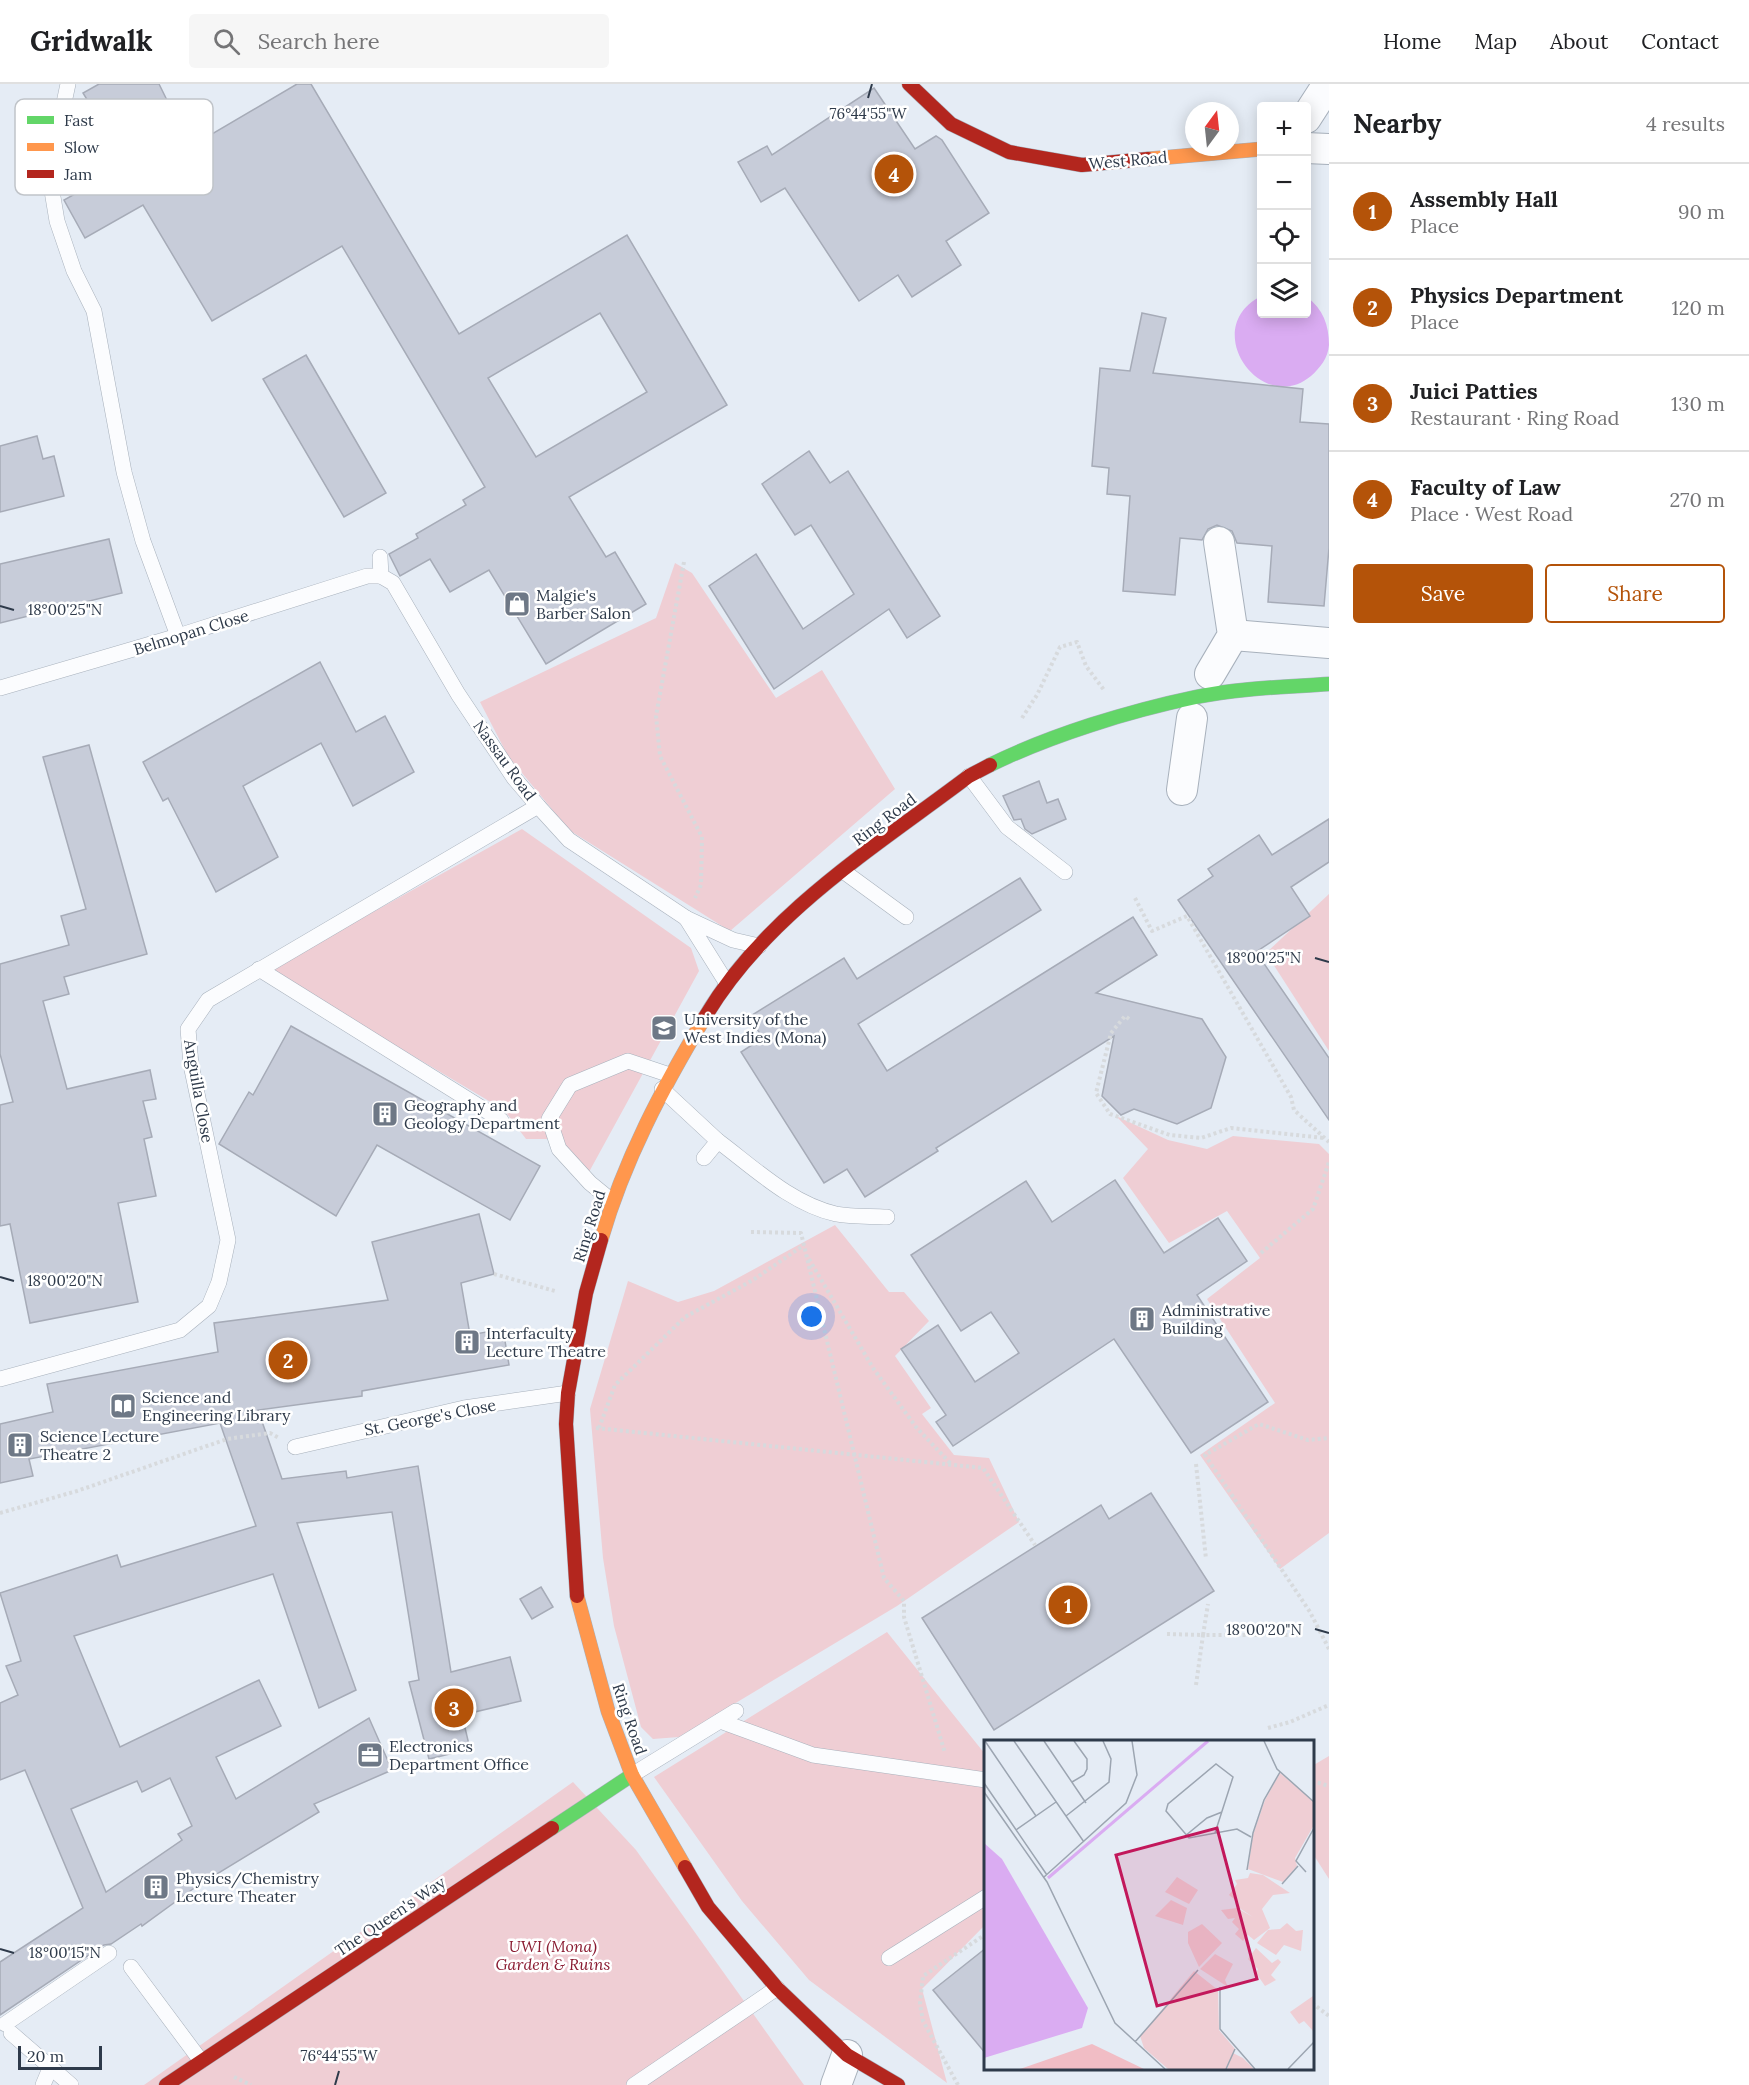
<!DOCTYPE html>
<meta charset="utf-8">
<style>
:root{--surface:#fff;--page:#f6f6f6;--text:#202124;--muted:#757577;--line:#e0e0e0;--accent:#b45309}
body{margin:0;font-family:Lora,serif;background:var(--page);color:var(--text)}
.controls{position:absolute;right:18px;top:18px;display:grid;overflow:hidden;border-radius:6px;box-shadow:0 3px 15px #0003}
.controls button{width:54px;height:54px;display:grid;place-items:center;padding:0;border:0;border-bottom:2px solid var(--line);background:var(--surface);color:var(--text);font:30px sans-serif}
.compass{position:absolute;left:1185px;top:18px;width:54px;height:54px;border-radius:50%;background:var(--surface);box-shadow:0 3px 15px #0003;rotate:15deg}
.scale{position:absolute;left:18px;bottom:15px;width:84px;box-sizing:border-box;padding-left:6px;border:3px solid #2e3a4a;border-top:0;font-size:16px;line-height:21px;white-space:nowrap;color:#2e3a4a;-webkit-text-stroke:4px #fff;paint-order:stroke}
.you{position:absolute;left:812px;top:1233px;width:21px;height:21px;margin:-15px;border:4px solid #fff;border-radius:50%;background:#1a73e8;box-shadow:0 0 0 9px #1a73e833}
.badge{display:grid;place-items:center;width:39px;height:39px;border-radius:50%;background:var(--accent);color:#fff;font-size:20px;font-weight:700}
.pin{position:absolute;translate:-50% -50%;border:3px solid #fff;box-shadow:0 2px 6px #0006}
.list{margin:0;padding:0;list-style:none}
h2{display:flex;justify-content:space-between;align-items:center;height:78px;margin:0;padding:0 24px;font-size:26px}
h2 small{font-size:20px;font-weight:400;color:var(--muted)}
.list li{display:grid;grid-template-columns:39px 1fr auto;gap:18px;align-items:center;box-sizing:border-box;height:96px;padding:0 24px;border-top:2px solid var(--line)}
.list b{display:block;font-size:22px;white-space:nowrap}
.list p{margin:0;font-size:20px;white-space:nowrap;color:var(--muted)}
.list em{font-size:20px;font-style:normal;color:var(--muted)}
.actions{display:flex;gap:12px;padding:18px 24px}
.actions a{flex:1;padding:14px 0;border:2px solid var(--accent);border-radius:6px;text-align:center;font-size:21px;color:var(--accent)}
.actions .main{background:var(--accent);color:#fff}
.icon{flex:none;width:33px;height:33px;fill:none;stroke:currentColor;stroke-width:2;stroke-linecap:round;stroke-linejoin:round}
.map{position:relative;flex:none;width:1329px;height:2001px;overflow:hidden}
header{display:flex;align-items:center;gap:36px;box-sizing:border-box;height:84px;padding:0 30px;background:var(--surface);border-bottom:2px solid var(--line)}
header strong{font-size:28px}
nav{display:flex;gap:33px;margin-inline-start:auto;font-size:21px}
.search{width:420px;height:54px;background:var(--page);display:flex;align-items:center;gap:15px;box-sizing:border-box;padding:0 21px;border-radius:6px;color:var(--muted);font-size:22px}
main{display:flex}
aside{flex:1;background:var(--surface)}
.map>svg:first-child{display:block}
.green{fill:#efced4}
.water{fill:#daacf2}
.building{fill:#c7ccd9;stroke:#a6abb7;stroke-width:1.5;fill-rule:evenodd}
.lines{fill:none;stroke-linecap:round;stroke-linejoin:round}
.lane-casing{stroke:#a8b1bc;stroke-width:16}
.street-casing{stroke:#a8b1bc;stroke-width:32}
.fast-casing{stroke:#a8b1bc;stroke-width:15}
.slow-casing{stroke:#a8b1bc;stroke-width:15}
.jam-casing{stroke:#a8b1bc;stroke-width:15}
.path{stroke:#d7dadd;stroke-width:4;stroke-dasharray:3 3;stroke-linecap:butt}
.lane{stroke:#fbfcfe;stroke-width:15}
.street{stroke:#fbfcfe;stroke-width:30}
.fast{stroke:#63d668;stroke-width:14}
.slow{stroke:#ff974d;stroke-width:14}
.jam{stroke:#b3261e;stroke-width:14}
.ticks{fill:none;stroke:#2e3a4a;stroke-width:2}
.labels{text-anchor:middle;dominant-baseline:central;stroke-width:5;stroke-linejoin:round;paint-order:stroke}
.street-label{font-size:16px;fill:#2e3a4a;stroke:#fff}
.poi-label{font-size:16px;fill:#2e3a4a;stroke:#fff;text-anchor:start}
.park-label{font-size:16px;font-style:italic;fill:#8a1b31;stroke:#fff}
.inset-river{fill:none;stroke:#daacf2;stroke-width:3}
.inset-road{fill:none;stroke:#9ca5b1;stroke-width:1.5}
.view{fill:#c2185b;fill-opacity:0.15;stroke:#c2185b;stroke-width:3}
.inset-edge{fill:none;stroke:#2e3a4a;stroke-width:3}
.key{fill:#fff;stroke:#c0c4c9;stroke-width:1.5}
.key-label{font-size:16px;fill:#2e3a4a}
.ticks-label{font-size:15px;text-anchor:middle;fill:#2e3a4a;stroke:#fff;stroke-width:5;stroke-linejoin:round;paint-order:stroke}
</style>
<header>
<strong>Gridwalk</strong>
<div class="search"><svg class="icon" aria-label="search" viewBox="0 0 24 24"><circle cx="10" cy="10" r="6"/><path d="M15 15l6 6"/></svg>Search here</div>
<nav><a>Home</a><a>Map</a><a>About</a><a>Contact</a></nav>
</header>
<main>
<div class="map">
<svg width="1329" height="2001" viewBox="0 0 1329 2001">
<rect width="100%" height="100%" fill="#e5ecf5"/>
<g class="green">
<path d="M675 479 692 489 776 614 822 586 895 705 730 847 569 746 508 672 480 618 656 534Z"/>
<path d="M522 745 691 864 699 887 589 1088 548 1055H526L504 1026 269 886Z"/>
<path d="M1329 810V967L1266 869Z"/>
<path d="M1116 1032 1168 1056 1207 1065 1233 1052 1319 1060 1329 1070V1449L1280 1485 1200 1371 1275 1319 1207 1215 1260 1174 1227 1127 1169 1159 1123 1094 1148 1065Z"/>
<path d="M835 1141 889 1208H904L929 1237 895 1272 931 1324 922 1330 954 1371 989 1374 1019 1438 897 1522 679 1653 653 1655 641 1643 614 1542 603 1474 590 1325 628 1197 678 1218 714 1207Z"/>
<path d="M887 1548 985 1670V1841L922 1905 947 1999 809 1896 742 1817 654 1693Z"/>
<path d="M1329 1672V1795L1313 1770 1312 1682Z"/>
<path d="M573 1698 636 1766 804 2001H144Z"/>
</g>
<path class="water" d="M1261 212 1262 230H1306L1307 213C1323 225 1329 241 1329 261 1328 274 1320 284 1311 292 1262 333 1198 245 1261 212Z"/>
<g class="building">
<path d="M99 0H159L190 63 297 0H311L459 250 627 151 727 321 569 413 606 473 615 468 646 520 546 580 489 486 450 508 430 475 400 492 389 470 418 454 416 450 466 421 463 416 485 403 342 162 212 237 143 121 85 154 64 116 127 81 83 9ZM600 229 647 308 536 373 488 294Z"/>
<path d="M874 4 915 65 936 52 942 56 989 129 946 157 961 181 912 213 898 191 859 217 785 104 761 118 738 78 767 62 772 71Z"/>
<path d="M1142 229 1166 234 1153 289 1303 305 1300 338 1329 340V464L1324 522 1268 518 1272 462 1237 459 1232 447 1217 441 1208 445 1202 456 1180 454 1175 511 1123 507 1130 412 1107 410 1109 384 1092 382 1100 284 1130 287Z"/>
<path d="M306 271 386 409 344 433 263 295Z"/>
<path d="M37 352 43 375 54 372 64 412 0 428V362Z"/>
<path d="M809 367 830 399 848 387 940 532 907 554 889 525 774 605 709 502 756 470 803 545 854 510 811 441 795 451 762 400Z"/>
<path d="M109 455 122 509 0 539V480Z"/>
<path d="M320 578 356 648 385 632 414 688 353 722 321 659 243 702 278 773 216 808 168 714 163 717 143 678Z"/>
<path d="M89 661 147 870 64 893 69 910 43 917 67 1005 150 986 156 1015 143 1017 152 1053 144 1055 156 1112 118 1119 138 1218 30 1239 10 1140 0 1142V1021L13 1018 0 970V880L69 861 61 832 86 825 43 673Z"/>
<path d="M1039 697 1047 719 1058 715 1066 735 1032 750 1025 745 1021 735 1014 736 1003 712Z"/>
<path d="M1329 735V778L1291 803 1310 832 1256 868 1329 974V1036L1178 816 1213 792 1208 785 1259 751 1272 771Z"/>
<path d="M1020 794 1041 826 858 940 887 987 1133 833 1157 871 1096 909 1202 935 1226 973 1211 1024 1177 1040 1134 1025 1121 1031 1102 1012 1114 952 936 1064 938 1067 865 1113 847 1085 824 1099 741 968 763 954 749 933 844 874 857 895Z"/>
<path d="M291 942 540 1082 510 1136 377 1061 336 1132 219 1060 249 1008 253 1011Z"/>
<path d="M1115 1096 1164 1169 1218 1134 1247 1177 1197 1211 1268 1318 1191 1369 1114 1255 953 1362 936 1338 946 1331 901 1265 938 1241 975 1298 1019 1269 991 1228 961 1247 911 1171 1026 1097 1052 1138Z"/>
<path d="M479 1130 494 1190 461 1199 470 1251 503 1245 509 1281 362 1307V1312L258 1326 282 1395 346 1387 347 1394 418 1382 451 1588 510 1573 521 1617 462 1631 470 1665 429 1675 409 1598 419 1596 392 1428 297 1439 356 1606 319 1624 273 1490 74 1552 120 1663 259 1596 281 1642 216 1673 236 1715 369 1634 392 1686 314 1720 319 1728 197 1802 142 1842 141 1840 111 1860 104 1861 0 1931V1878L83 1824 25 1686 0 1696V1619L18 1611 6 1582 21 1577 0 1509 117 1471 121 1483 256 1442 220 1339 29 1375 33 1392 0 1399V1340L53 1328 47 1300 218 1268 214 1239 388 1216 372 1158ZM170 1694 192 1742 178 1750 182 1756 106 1808 71 1725 137 1697 142 1708Z"/>
<path d="M1151 1409 1214 1507 994 1646 922 1534 1101 1421 1109 1435Z"/>
<path d="M541 1503 553 1523 532 1535 520 1515Z"/>
<path d="M986 1864V1970L933 1906Z"/>
</g>
<g class="lines">
<defs>
<g id="lane">
<path d="M68 0 49 89 57 137 74 187 94 227 124 388 143 457 178 552"/>
<path d="M380 473 381 492 393 499 458 610 514 694 538 722 569 756 686 834"/>
<path d="M0 604 178 552 367 492H381"/>
<path d="M969 692 1007 743 1065 788"/>
<path d="M843 787 906 833"/>
<path d="M259 885 501 1036"/>
<path d="M726 898 686 834 733 856 759 862"/>
<path d="M662 1005 718 1057 704 1074"/>
<path d="M718 1057C753 1083 791 1120 836 1130 852 1133 870 1132 887 1133"/>
<path d="M612 1117 590 1099 559 1065 549 1035 570 1001 628 977 670 991"/>
<path d="M0 1295 180 1246 209 1222 219 1198 228 1156 191 981 188 945 208 916 538 722"/>
<path d="M295 1363 464 1324 568 1309"/>
<path d="M720 1637 813 1671 986 1696"/>
<path d="M632 1691 736 1627"/>
<path d="M889 1874 986 1813"/>
<path d="M131 1883 201 1977"/>
<path d="M5 1940 109 1869"/>
<path d="M11 1949 71 2001"/>
<path d="M43 2001 51 1982"/>
<path d="M634 2001 777 1904"/>
</g>
<g id="street">
<path d="M1306 34 1328 0"/>
<path d="M1306 64 1329 65"/>
<path d="M1233 551 1329 559"/>
<path d="M1210 590 1233 551 1219 458"/>
<path d="M1182 706 1192 634"/>
<path d="M836 2001 847 1971"/>
</g>
<g id="fast">
<path d="M990 681C1051 651 1129 627 1196 613 1239 604 1285 603 1329 600"/>
<path d="M552 1744 632 1691"/>
</g>
<g id="slow">
<path d="M1148 75 1262 65"/>
<path d="M601 1156C624 1076 663 1003 705 933"/>
<path d="M577 1512 608 1627 632 1691 685 1783"/>
</g>
<g id="jam">
<path d="M909 0 951 40 1009 68 1082 81 1148 75"/>
<path d="M705 933C766 830 875 763 969 692L990 681"/>
<path d="M577 1512 566 1340 568 1309 586 1209 601 1156"/>
<path d="M685 1783 708 1823 777 1904 847 1971 898 2001"/>
<path d="M166 2001 552 1744"/>
</g>
</defs>
<use href="#lane" class="lane-casing"/>
<use href="#street" class="street-casing"/>
<use href="#fast" class="fast-casing"/>
<use href="#slow" class="slow-casing"/>
<use href="#jam" class="jam-casing"/>
<g class="path">
<path d="M684 478 656 632 660 672 702 753 701 801 695 814"/>
<path d="M1022 634 1037 611 1060 563 1077 558 1086 582 1104 606"/>
<path d="M1135 814 1152 847 1187 832 1291 1013 1294 1026 1329 1058"/>
<path d="M1129 935 1125 932 1111 949 1096 1009 1110 1030 1170 1051 1201 1054 1231 1044 1324 1054"/>
<path d="M751 1148 801 1149 884 1494 904 1517V1533L945 1669"/>
<path d="M1261 1169 1313 1125 1329 1078"/>
<path d="M809 1175 873 1284 916 1343 951 1380"/>
<path d="M494 1190 555 1207"/>
<path d="M596 1344 983 1384 1035 1461"/>
<path d="M599 1344 615 1301 685 1233 753 1196 804 1161"/>
<path d="M1196 1380 1206 1475"/>
<path d="M0 1429 77 1407 227 1355 270 1349 279 1354"/>
<path d="M1167 1550 1203 1551 1208 1520"/>
<path d="M1329 1565 1310 1528 1205 1371 1259 1340 1308 1356 1329 1354"/>
<path d="M1196 1601 1203 1551H1300"/>
<path d="M1268 1644 1290 1638 1329 1621"/>
<path d="M1312 1697 1329 1702"/>
<path d="M1312 1919 1329 1932"/>
<path d="M234 1993 251 2001"/>
<path d="M958 2001 923 1937 920 1920 923 1892 986 1850"/>
</g>
<use href="#lane" class="lane"/>
<use href="#street" class="street"/>
<use href="#fast" class="fast"/>
<use href="#slow" class="slow"/>
<use href="#jam" class="jam"/>
</g>
<path class="ticks" d="M868 14 872 0M0 522 14 526M1315 874 1329 878M0 1193 14 1197M1315 1545 1329 1549M0 1865 14 1869M335 2001 339 1987"/>
<defs>
<symbol id="shop-square" viewBox="-11 -11 22 22"><rect x="-9" y="-9" width="18" height="18" rx="4" fill="#6e7886" stroke="#fff"/><path d="M-5-2.5h2.3a2.7 3.5 0 0 1 5.4 0H5L5.5 6h-11ZM-1.5-2.5h3a1.5 2.3 0 0 0-3 0Z" fill="#fff"/></symbol>
<symbol id="university-square" viewBox="-11 -11 22 22"><rect x="-9" y="-9" width="18" height="18" rx="4" fill="#6e7886" stroke="#fff"/><path d="M0-5L7-2L0 1L-7-2ZM-4 1L0 2.5L4 1V4Q0 6-4 4Z" fill="#fff"/></symbol>
<symbol id="building-square" viewBox="-11 -11 22 22"><rect x="-9" y="-9" width="18" height="18" rx="4" fill="#6e7886" stroke="#fff"/><path d="M-4-6H4V6H1V3H-1V6H-4ZM-2.5-4.3h1.7v1.8h-1.7ZM.8-4.3h1.7v1.8H.8ZM-2.5-1h1.7V.8h-1.7ZM.8-1h1.7V.8H.8Z" fill="#fff"/></symbol>
<symbol id="library-square" viewBox="-11 -11 22 22"><rect x="-9" y="-9" width="18" height="18" rx="4" fill="#6e7886" stroke="#fff"/><path d="M-6-4Q-3-5.5-.7-3.5V5Q-3 3-6 4ZM6-4Q3-5.5 .7-3.5V5Q3 3 6 4Z" fill="#fff"/></symbol>
<symbol id="office-square" viewBox="-11 -11 22 22"><rect x="-9" y="-9" width="18" height="18" rx="4" fill="#6e7886" stroke="#fff"/><path d="M-6-3h4V-5.5h4V-3h4V5H-6ZM-1-4.5V-3h2v-1.5ZM-6 0V1H6V0Z" fill="#fff"/></symbol>
</defs>
<g fill-rule="evenodd">
<use href="#shop-square" x="502" y="505" width="30" height="30"/>
<use href="#university-square" x="649" y="929" width="30" height="30"/>
<use href="#building-square" x="370" y="1015" width="30" height="30"/>
<use href="#building-square" x="1127" y="1220" width="30" height="30"/>
<use href="#building-square" x="452" y="1243" width="30" height="30"/>
<use href="#library-square" x="108" y="1307" width="30" height="30"/>
<use href="#building-square" x="5" y="1346" width="30" height="30"/>
<use href="#office-square" x="355" y="1656" width="30" height="30"/>
<use href="#building-square" x="141" y="1788" width="30" height="30"/>
</g>
<g class="labels">
<g class="street-label">
<text transform="translate(1128 76) rotate(-5)">West Road</text>
<text transform="translate(191 548) rotate(-17)">Belmopan Close</text>
<text transform="translate(505 676) rotate(54)">Nassau Road</text>
<text transform="translate(884 735) rotate(-37)">Ring Road</text>
<text transform="translate(199 1007) rotate(80)">Anguilla Close</text>
<text transform="translate(589 1142) rotate(-73)">Ring Road</text>
<text transform="translate(430 1333) rotate(-11)">St. George's Close</text>
<text transform="translate(630 1635) rotate(71)">Ring Road</text>
<text transform="translate(390 1832) rotate(-34)">The Queen's Way</text>
</g>
<g class="poi-label">
<text x="536" y="511">Malgie's<tspan x="536" dy="18">Barber Salon</tspan></text>
<text x="684" y="935">University of the<tspan x="684" dy="18">West Indies (Mona)</tspan></text>
<text x="404" y="1021">Geography and<tspan x="404" dy="18">Geology Department</tspan></text>
<text x="1162" y="1226">Administrative<tspan x="1162" dy="18">Building</tspan></text>
<text x="486" y="1249">Interfaculty<tspan x="486" dy="18">Lecture Theatre</tspan></text>
<text x="142" y="1313">Science and<tspan x="142" dy="18">Engineering Library</tspan></text>
<text x="40" y="1352">Science Lecture<tspan x="40" dy="18">Theatre 2</tspan></text>
<text x="389" y="1662">Electronics<tspan x="389" dy="18">Department Office</tspan></text>
<text x="176" y="1794">Physics/Chemistry<tspan x="176" dy="18">Lecture Theater</tspan></text>
</g>
<g class="park-label">
<text x="553" y="1862">UWI (Mona)<tspan x="553" dy="18">Garden &amp; Ruins</tspan></text>
</g>
</g>
<g transform="translate(984 1656)">
<rect width="330" height="330" fill="#e5ecf5"/>
<path d="M296 33 330 62V85L311 118 313 126 299 142 264 129 269 95 281 60ZM266 133 279 135 306 153 289 155 278 169 286 188 270 200 264 195 259 201 251 194 255 189 248 182 251 178 244 179 237 170 253 168 269 177 252 166 255 163 245 155 253 144 251 140 264 138ZM193 137 214 150 205 164 181 152ZM187 160 203 168 199 185 171 176ZM303 183 312 191 319 190 317 211 300 205 292 215 273 203 284 190 296 189ZM218 184 238 203 215 227 204 203V192ZM272 208 288 223 294 219 297 222 287 235 292 240 281 246 272 233 274 229 264 219ZM231 214 249 224 241 240 244 247 216 229ZM210 231 234 250 235 290 251 309 242 329H184L160 308 156 296ZM329 256 330 258V292L320 281 315 284 306 272ZM249 313 259 318 270 329H243Z" fill="#efced4"/>
<path d="M108 304 160 329H36Z" fill="#f1bdc5"/>
<path d="M0 103 18 119 104 268 98 288 0 318Z" fill="#daacf2"/>
<path class="inset-river" d="M64 138 224 1"/>
<path class="inset-road" d="M1 1 52 76M30 1 100 102M60 1 102 63M280 1 293 29 330 62M88 42 100 35 103 29V19L90 1M0 43 63 135M0 52 63 142 131 283 181 329M82 76 125 42 127 19 119 1M32 90 72 62M231 93 249 37 232 24 184 64 182 71 205 98 253 89 267 97M201 96 223 78 238 72M263 130 269 93 280 60 296 32M322 132 312 121 330 88M60 137 142 63 153 35 148 1M298 144 314 126M236 247V289L271 329M151 302 214 230M242 329 251 309M304 329 330 302"/>
<path class="view" d="M233 88 273 239 173 266 132 115Z"/>
<rect width="330" height="330" class="inset-edge"/>
</g>
<rect x="15" y="15" width="198" height="96" rx="9" class="key"/>
<rect x="27" y="32" width="27" height="8" fill="#63d668"/>
<rect x="27" y="59" width="27" height="8" fill="#ff974d"/>
<rect x="27" y="86" width="27" height="8" fill="#b3261e"/>
<g class="key-label">
<text x="64" y="42">Fast</text>
<text x="64" y="69">Slow</text>
<text x="64" y="96">Jam</text>
</g>
<g class="ticks-label">
<text x="868" y="35">76°44'55"W</text>
<text x="65" y="531">18°00'25"N</text>
<text x="1264" y="879">18°00'25"N</text>
<text x="65" y="1202">18°00'20"N</text>
<text x="1264" y="1551">18°00'20"N</text>
<text x="65" y="1874">18°00'15"N</text>
<text x="339" y="1977">76°44'55"W</text>
</g>
</svg>
<div class="controls">
<button>+</button>
<button>−</button>
<button><svg class="icon" aria-label="locate" viewBox="0 0 24 24"><circle cx="12" cy="12" r="6"/><path d="M12 2v4M12 18v4M2 12h4M18 12h4"/></svg></button>
<button><svg class="icon" aria-label="layers" viewBox="0 0 24 24"><path d="M12 4l9 5-9 5-9-5zM3 14l9 5 9-5"/></svg></button>
</div>
<svg class="compass" viewBox="-18 -18 36 36"><path d="M0-13l5 13h-10z" fill="#e53935"/><path d="M0 13l5-13h-10z" fill="#757577"/></svg>
<div class="scale">20 m</div>
<div class="you"></div>
<div class="pin badge" style="left:1068px;top:1521px">1</div>
<div class="pin badge" style="left:288px;top:1276px">2</div>
<div class="pin badge" style="left:454px;top:1624px">3</div>
<div class="pin badge" style="left:894px;top:90px">4</div>
</div>
<aside>
<h2>Nearby<small>4 results</small></h2>
<ul class="list">
<li><span class="badge">1</span><div><b>Assembly Hall</b><p>Place</p></div><em>90 m</em></li>
<li><span class="badge">2</span><div><b>Physics Department</b><p>Place</p></div><em>120 m</em></li>
<li><span class="badge">3</span><div><b>Juici Patties</b><p>Restaurant · Ring Road</p></div><em>130 m</em></li>
<li><span class="badge">4</span><div><b>Faculty of Law</b><p>Place · West Road</p></div><em>270 m</em></li>
</ul>
<div class="actions"><a class="main">Save</a><a>Share</a></div>
</aside>
</main>
